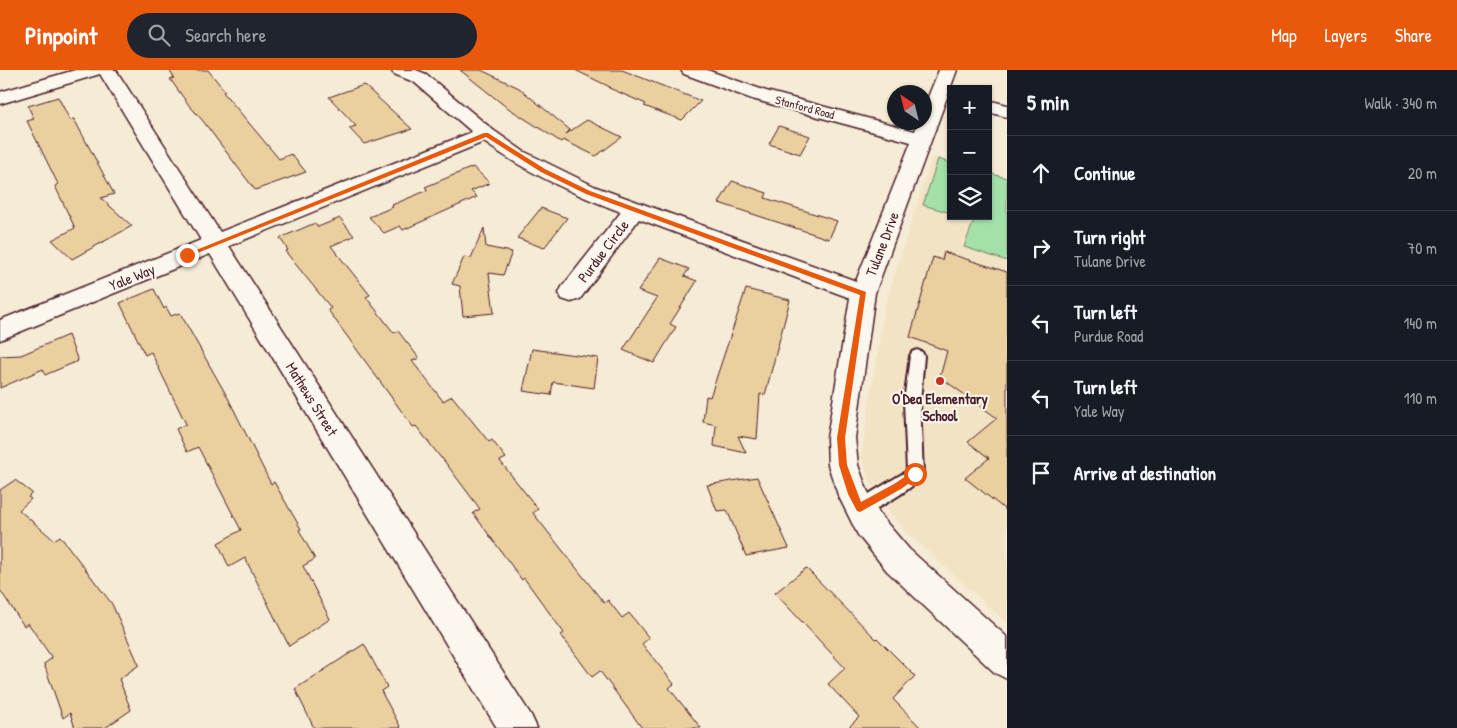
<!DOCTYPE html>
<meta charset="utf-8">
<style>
:root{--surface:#171b24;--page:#20242c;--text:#f1f3f6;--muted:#9ea1a6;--line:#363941;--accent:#ea580c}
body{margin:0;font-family:"Patrick Hand",sans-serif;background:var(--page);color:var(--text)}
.controls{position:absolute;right:15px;top:15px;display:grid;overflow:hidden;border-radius:0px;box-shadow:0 1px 4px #0004}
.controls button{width:45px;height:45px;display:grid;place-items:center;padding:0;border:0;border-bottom:1px solid var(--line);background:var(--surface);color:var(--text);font:25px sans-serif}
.compass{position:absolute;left:887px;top:15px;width:45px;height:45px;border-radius:50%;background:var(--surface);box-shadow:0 1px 4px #0004;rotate:325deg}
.stop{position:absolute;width:15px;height:15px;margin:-11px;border:4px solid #ea580c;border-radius:50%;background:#fff}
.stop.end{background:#ea580c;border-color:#fff;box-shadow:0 1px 5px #0008}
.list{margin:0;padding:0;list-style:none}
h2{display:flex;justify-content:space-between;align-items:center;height:65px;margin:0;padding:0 20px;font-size:21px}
h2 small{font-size:16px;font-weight:400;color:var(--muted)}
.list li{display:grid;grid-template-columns:32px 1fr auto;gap:15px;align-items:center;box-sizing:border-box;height:75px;padding:0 20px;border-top:1px solid var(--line)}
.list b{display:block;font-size:19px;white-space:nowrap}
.list p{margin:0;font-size:16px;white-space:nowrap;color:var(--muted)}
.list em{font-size:16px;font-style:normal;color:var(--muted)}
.icon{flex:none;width:28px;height:28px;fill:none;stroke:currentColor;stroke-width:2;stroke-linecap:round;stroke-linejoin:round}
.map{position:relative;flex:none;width:1007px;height:658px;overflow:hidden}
header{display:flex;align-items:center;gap:30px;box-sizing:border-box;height:70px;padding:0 25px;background:var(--accent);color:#fff}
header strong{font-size:24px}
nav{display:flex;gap:28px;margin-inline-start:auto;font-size:18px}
.search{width:350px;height:45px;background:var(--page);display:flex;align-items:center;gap:12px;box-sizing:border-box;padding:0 18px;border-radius:28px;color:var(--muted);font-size:19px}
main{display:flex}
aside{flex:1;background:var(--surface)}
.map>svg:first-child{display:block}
.built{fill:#f2e3c5}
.green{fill:#a3e1a9;stroke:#76806a}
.building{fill:#ead09f;stroke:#4a1f2b}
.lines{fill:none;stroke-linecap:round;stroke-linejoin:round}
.lane-casing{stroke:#4a1f2b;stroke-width:4}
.street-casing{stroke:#4a1f2b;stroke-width:3}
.lane{fill:#fbf7ec;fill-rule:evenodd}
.street{fill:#fbf7ec;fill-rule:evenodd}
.route{fill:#ea580c}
.poi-dot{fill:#c8321e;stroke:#fbf7ec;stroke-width:2}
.labels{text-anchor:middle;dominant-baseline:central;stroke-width:4;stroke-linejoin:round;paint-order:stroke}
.far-street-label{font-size:12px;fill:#4a1f2b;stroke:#fbf7ec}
.street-label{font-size:15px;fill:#4a1f2b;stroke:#fbf7ec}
.poi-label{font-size:15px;font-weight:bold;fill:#4a1f2b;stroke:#fbf7ec}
</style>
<header>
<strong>Pinpoint</strong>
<div class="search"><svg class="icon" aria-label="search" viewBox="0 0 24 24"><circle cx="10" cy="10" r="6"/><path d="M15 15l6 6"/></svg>Search here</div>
<nav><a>Map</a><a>Layers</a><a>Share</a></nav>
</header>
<main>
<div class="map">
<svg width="1007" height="658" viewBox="0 0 1007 658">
<rect width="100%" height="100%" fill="#f6ebd5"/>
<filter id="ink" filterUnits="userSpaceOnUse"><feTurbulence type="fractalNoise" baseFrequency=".02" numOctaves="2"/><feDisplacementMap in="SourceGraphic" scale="10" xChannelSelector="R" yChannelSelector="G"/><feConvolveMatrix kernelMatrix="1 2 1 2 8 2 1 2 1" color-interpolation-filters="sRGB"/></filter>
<g filter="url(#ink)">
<path class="built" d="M932 87 951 93V146H988V103L1007 108V553L904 460 876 424 861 388 885 235Z"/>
<g class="green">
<path d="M938 89 951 93V143L923 135Z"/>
<path d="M988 103 1007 108V191L964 177 974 150 963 146H988Z"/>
</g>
<g class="building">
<path d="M169 0H208L225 21 223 22 279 89 291 84 306 102 255 120 203 51 188 34 170 9 174 8Z"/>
<path d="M460 0H481L519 18 570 60 566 64 587 50 622 67 596 86 563 70 561 72 505 36Z"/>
<path d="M575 0H622L701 31 682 50 644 36 646 34 609 18 610 17Z"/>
<path d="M364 15 412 59 364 74 349 58 356 56 329 27Z"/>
<path d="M58 27 70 50 74 49 114 124 101 128 132 156 72 189 52 170 75 158 55 116 58 114 27 51 34 49 28 36Z"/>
<path d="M779 56 810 66 800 84 769 74Z"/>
<path d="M473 97 490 113 471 121 477 127 403 160 400 156 384 163 369 147 393 137 392 135 428 120 425 117Z"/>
<path d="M732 111 767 123 765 128 837 151 829 169 719 133Z"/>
<path d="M541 138 567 148 544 178 517 168Z"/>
<path d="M340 148 354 166 331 176 370 225 366 227 394 263 398 261 419 288 412 291 443 331 452 326 489 372 492 370 506 388 500 391 538 439 533 443 604 533 608 530 622 548 629 543 649 568 642 574 674 614 669 618 701 658H642L600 601 592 607 561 565 564 563 524 508 522 510 473 443 480 439 442 388H441L416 356 413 357 328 240 331 238 285 181 288 180 280 168 315 153 318 157Z"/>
<path d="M484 158 486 177 512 182 503 205 489 203 494 243 463 246 460 216 452 214 464 187 471 188Z"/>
<path d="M944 182 1007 202V441L965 408 989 388 968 372 997 348 940 307 947 281 910 267 933 187 942 190Z"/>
<path d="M660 188 689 199 684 206 697 211 670 254 676 257 654 293 623 280 657 228 638 221Z"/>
<path d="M154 219 164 239 166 237 171 246 180 243 228 328 271 414 274 412 301 459 299 460 315 489 303 496 330 549 289 576 245 488 229 497 218 473 241 460 198 377 187 382 176 359 186 354 151 282 145 285 120 233Z"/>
<path d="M746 219 790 230 765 325 760 324 757 369 738 366 746 383 714 376 716 355 703 352 706 326 710 327Z"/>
<path d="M68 265 78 291 45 305 43 299 0 318V286L21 285Z"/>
<path d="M532 279 598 288 594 318 553 312 551 325 523 321Z"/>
<path d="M757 407 789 478 746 486 727 440 717 441 707 415Z"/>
<path d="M15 410 32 423 28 427 31 429 19 440 54 470 60 466 112 534 139 595 119 609 131 640 105 658H75L70 643 63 648 44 594 52 588 28 553 24 556 0 520V420Z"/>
<path d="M806 498 876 569 877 568 915 606 893 629 921 658H848L859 647 828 614 845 598 775 523Z"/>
<path d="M364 574 387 617 381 621 401 658H314L295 619Z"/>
</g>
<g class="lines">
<defs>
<path id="lane" d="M917 280 922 282 924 286 920 332 923 404C916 418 875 440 860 446L854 443 852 438 854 433 907 401 904 332 910 286 912 282Z"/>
<g id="street">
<path d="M75 0H116L220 162 472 62 414 12 394 4 391 0H416L426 4 493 60 523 81 596 117 856 211 911 72 752 29 684 4 681 0H707L766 21 915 61 918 52H924V37L939 0H957L875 223 855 368 858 395 867 420 880 445 909 479 1007 567V609L995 603 887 501 858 465 838 425 828 395 827 368 850 228 639 149 580 229 571 232 562 229 559 223 562 217 621 142C573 124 526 102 484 72L229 176 531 645 537 658H497L210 184 0 270V250L201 170 100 4 0 34V22Z"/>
<path d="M988 30 1007 35V47L988 42Z"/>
</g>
</defs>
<use href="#lane" class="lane-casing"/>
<use href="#street" class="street-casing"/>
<use href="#lane" class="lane"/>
<use href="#street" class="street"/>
</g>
</g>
<path class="route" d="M484 63H488L545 99 590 121 866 222 845 368 847 395 861 432 894 414 912 402H918V407L901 419 860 442 857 441 848 424 839 395 837 368 860 225 586 124 541 102 486 67 190 186 184 185Z"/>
<circle class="poi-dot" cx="940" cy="311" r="5"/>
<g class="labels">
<g class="far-street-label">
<text transform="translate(805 37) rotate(15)">Stanford Road</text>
</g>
<g class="street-label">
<text transform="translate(882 174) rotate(-69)">Tulane Drive</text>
<text transform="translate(603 181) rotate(-53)">Purdue Circle</text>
<text transform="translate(132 207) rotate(-22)">Yale Way</text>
<text transform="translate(312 329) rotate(58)">Mathews Street</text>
</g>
<g class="poi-label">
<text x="940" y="328">O'Dea Elementary<tspan x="940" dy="17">School</tspan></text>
</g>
</g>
</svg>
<div class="controls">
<button>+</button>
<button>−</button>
<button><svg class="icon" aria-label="layers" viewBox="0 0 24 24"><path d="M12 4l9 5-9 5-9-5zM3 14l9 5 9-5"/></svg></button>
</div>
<svg class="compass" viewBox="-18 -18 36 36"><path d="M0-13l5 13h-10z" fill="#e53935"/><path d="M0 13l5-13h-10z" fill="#9ea1a6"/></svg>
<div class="stop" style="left:915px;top:404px"></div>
<div class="stop end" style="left:187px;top:185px"></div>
</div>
<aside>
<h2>5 min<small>Walk · 340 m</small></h2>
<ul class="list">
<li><svg class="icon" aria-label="ahead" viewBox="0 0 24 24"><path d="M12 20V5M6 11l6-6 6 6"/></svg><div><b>Continue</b></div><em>20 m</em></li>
<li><svg class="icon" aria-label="right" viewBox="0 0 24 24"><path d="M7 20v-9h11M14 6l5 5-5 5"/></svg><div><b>Turn right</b><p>Tulane Drive</p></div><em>70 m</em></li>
<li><svg class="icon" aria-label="left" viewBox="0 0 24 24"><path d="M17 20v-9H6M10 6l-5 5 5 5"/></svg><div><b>Turn left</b><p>Purdue Road</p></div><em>140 m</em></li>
<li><svg class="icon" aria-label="left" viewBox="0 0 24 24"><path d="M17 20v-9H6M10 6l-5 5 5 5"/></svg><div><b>Turn left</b><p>Yale Way</p></div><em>110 m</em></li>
<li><svg class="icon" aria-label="arrive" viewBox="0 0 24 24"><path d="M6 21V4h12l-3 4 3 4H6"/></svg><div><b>Arrive at destination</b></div></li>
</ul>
</aside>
</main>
